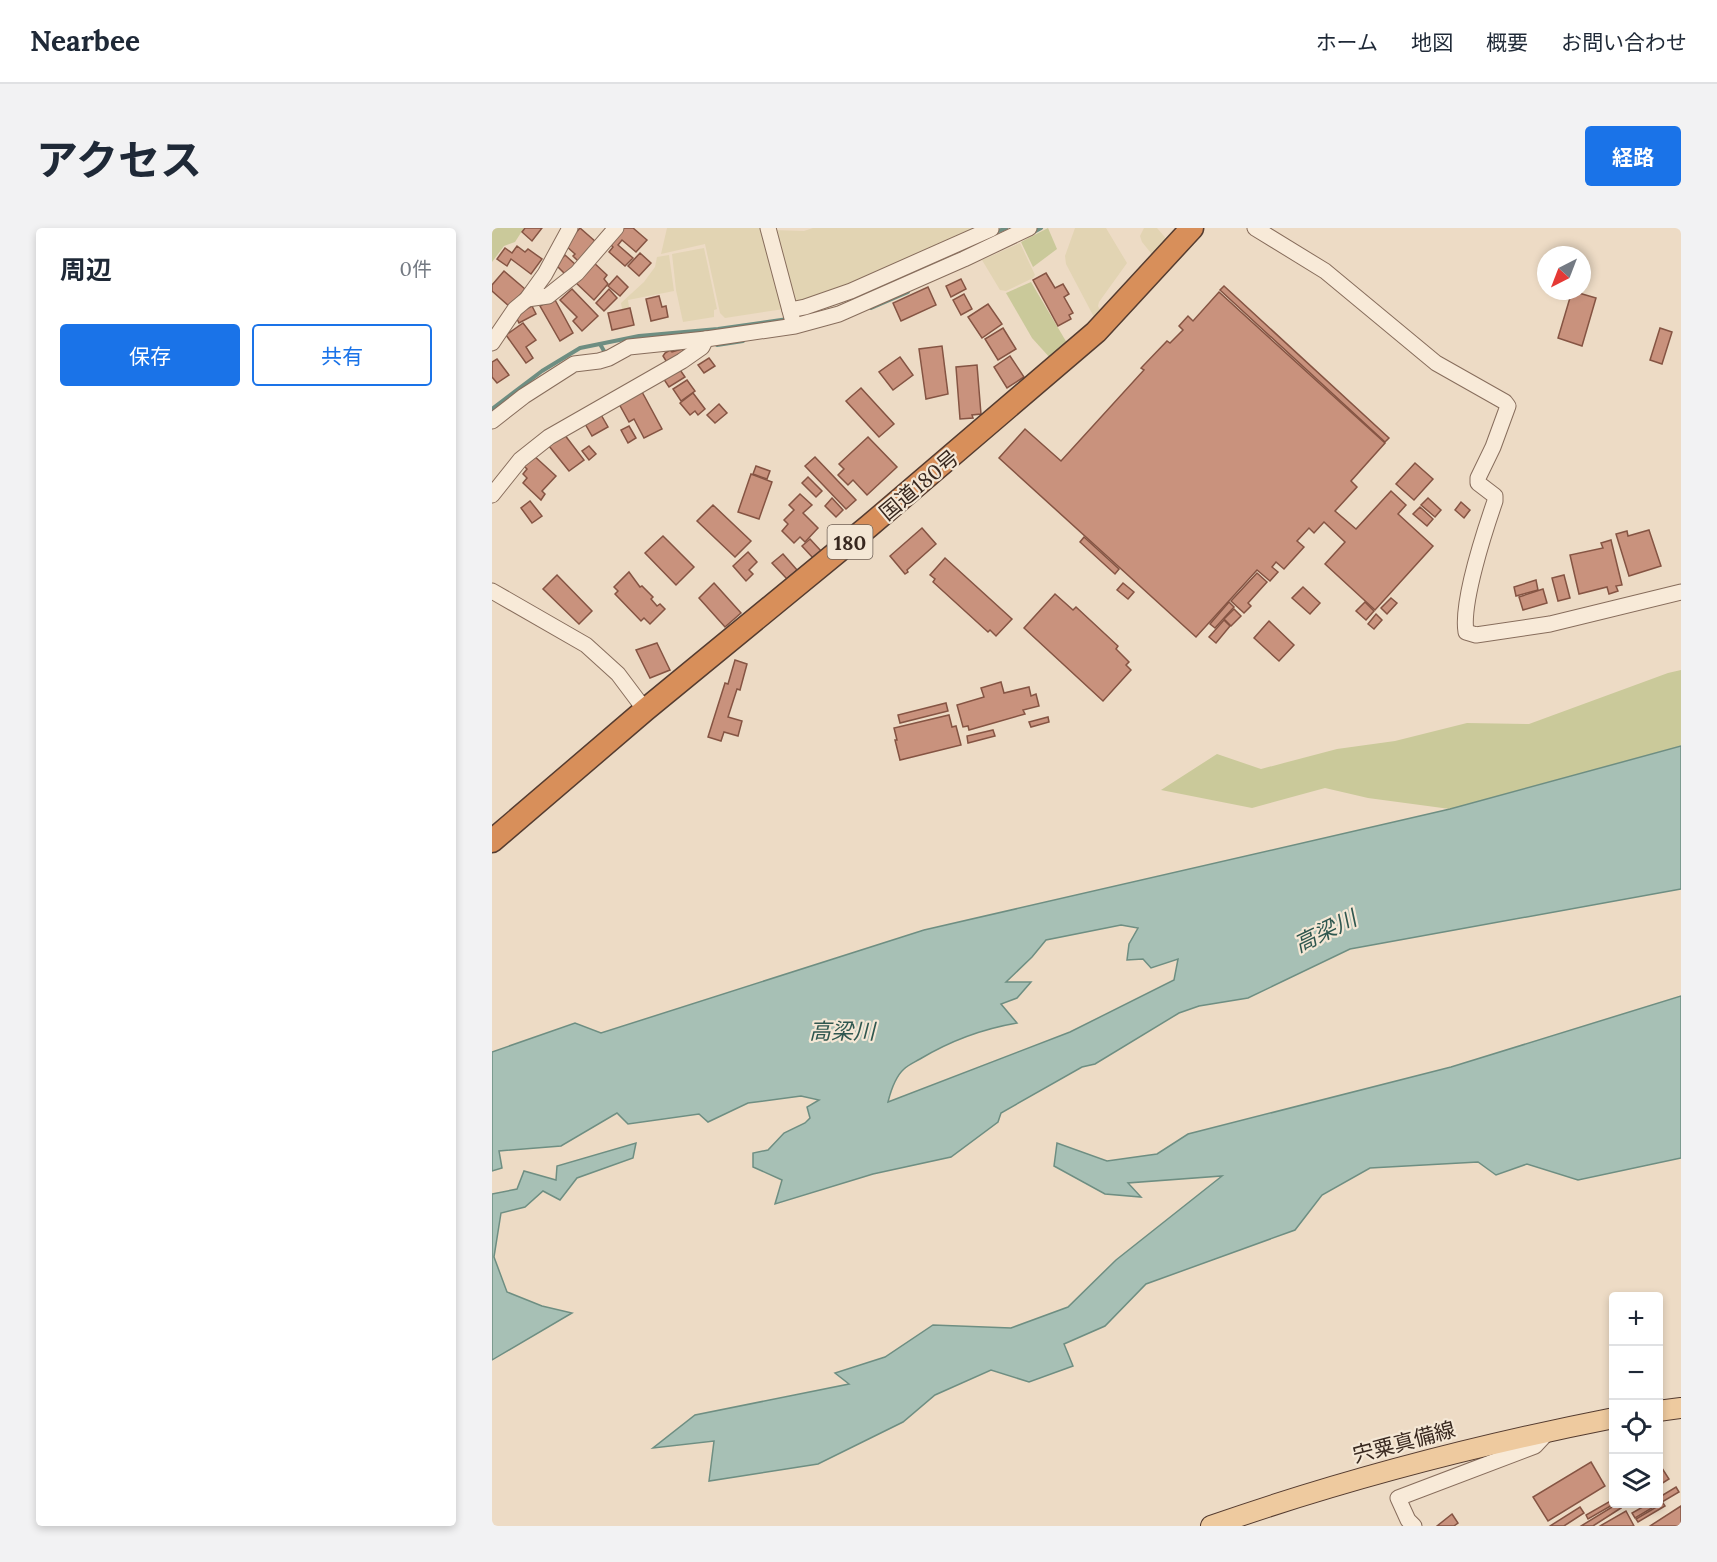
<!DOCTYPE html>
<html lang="ja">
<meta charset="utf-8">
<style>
:root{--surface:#fff;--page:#f2f2f3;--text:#1f2937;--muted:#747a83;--line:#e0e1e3;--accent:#1a73e8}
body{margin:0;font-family:Lora,"Noto Sans JP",serif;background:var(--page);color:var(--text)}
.controls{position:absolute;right:18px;bottom:18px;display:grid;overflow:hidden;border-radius:6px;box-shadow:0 3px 9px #0003}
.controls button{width:54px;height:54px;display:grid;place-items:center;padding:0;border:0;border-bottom:2px solid var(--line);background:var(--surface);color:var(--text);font:30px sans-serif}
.compass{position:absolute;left:1045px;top:18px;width:54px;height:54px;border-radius:50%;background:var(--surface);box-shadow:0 3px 9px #0003;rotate:222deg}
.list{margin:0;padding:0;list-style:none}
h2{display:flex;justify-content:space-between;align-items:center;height:78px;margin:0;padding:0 24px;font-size:26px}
h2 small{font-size:20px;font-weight:400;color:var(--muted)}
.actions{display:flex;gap:12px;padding:18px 24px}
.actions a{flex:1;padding:14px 0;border:2px solid var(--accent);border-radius:6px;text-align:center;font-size:21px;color:var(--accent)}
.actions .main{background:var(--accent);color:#fff}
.icon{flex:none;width:33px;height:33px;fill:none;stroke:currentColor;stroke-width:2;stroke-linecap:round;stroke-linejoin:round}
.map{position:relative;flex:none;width:1189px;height:1298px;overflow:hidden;border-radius:6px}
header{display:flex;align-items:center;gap:36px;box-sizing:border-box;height:84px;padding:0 30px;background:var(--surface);border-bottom:2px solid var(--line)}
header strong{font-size:28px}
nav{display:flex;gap:33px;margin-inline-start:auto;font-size:21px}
.intro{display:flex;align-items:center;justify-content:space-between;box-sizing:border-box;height:144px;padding:0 36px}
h1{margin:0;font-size:42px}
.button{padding:15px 27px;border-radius:6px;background:var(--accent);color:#fff;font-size:21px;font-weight:700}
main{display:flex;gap:36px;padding:0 36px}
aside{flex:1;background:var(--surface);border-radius:6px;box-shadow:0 3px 9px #0003}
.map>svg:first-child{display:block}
.farmland{fill:#e2d4b3}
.green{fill:#cac99a}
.water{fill:#a7c0b5;stroke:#6e8e82;stroke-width:1.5;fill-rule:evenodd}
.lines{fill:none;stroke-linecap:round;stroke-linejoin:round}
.stream{stroke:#6e8e82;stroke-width:4}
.building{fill:#c9927d;stroke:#855443;stroke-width:1.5}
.minor-casing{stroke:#876d5c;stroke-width:17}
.major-casing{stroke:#553c30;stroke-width:22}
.highway-casing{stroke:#553c30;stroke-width:25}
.minor{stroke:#f8ead8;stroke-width:15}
.major{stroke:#eeca9f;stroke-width:20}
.highway{stroke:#d88f5a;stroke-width:22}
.labels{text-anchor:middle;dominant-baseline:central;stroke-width:4.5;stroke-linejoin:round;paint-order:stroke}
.shield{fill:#f4e7d5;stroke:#706156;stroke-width:1.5}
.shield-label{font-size:20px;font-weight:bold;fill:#38281f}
.street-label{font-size:21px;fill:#38281f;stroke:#f4e7d5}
.water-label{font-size:22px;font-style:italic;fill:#2f574f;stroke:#f4e7d5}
</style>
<header>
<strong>Nearbee</strong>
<nav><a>ホーム</a><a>地図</a><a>概要</a><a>お問い合わせ</a></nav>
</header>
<div class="intro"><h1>アクセス</h1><a class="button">経路</a></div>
<main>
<aside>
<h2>周辺<small>0件</small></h2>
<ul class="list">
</ul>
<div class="actions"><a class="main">保存</a><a>共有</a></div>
</aside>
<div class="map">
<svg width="1189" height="1298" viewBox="0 0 1189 1298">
<rect width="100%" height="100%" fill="#eddbc5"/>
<g class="farmland">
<path d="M175 0H270L281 39 278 40 279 46 283 45 292 81 233 90 228 85 213 16 169 26Z"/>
<path d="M321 0H491L307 77 300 74 280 2 312 3Z"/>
<path d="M583 0H614L635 35 607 74 606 78 609 84 603 91 574 36 573 28Z"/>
<path d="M652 0H665L677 14 663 30 650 14 648 8Z"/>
<path d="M528 15 543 47 541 50 514 63 508 62 490 32Z"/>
<path d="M212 20 225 81 222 82V89L191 94 184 62 180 26Z"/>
<path d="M177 27 182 63 136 72 137 79 130 81 129 75 152 54 163 39 165 29Z"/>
</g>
<g class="green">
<path d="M0 0H32L23 14 12 18 0 34Z"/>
<path d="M556 0 565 21 541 39 529 14Z"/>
<path d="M539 54 575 115 559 131 540 110 514 65Z"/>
<path d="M1189 442V518L958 581 876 570 833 560 760 580 669 562 725 526 769 541 845 521 903 513 975 495 1037 496 1176 445Z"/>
</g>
<g class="water">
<path d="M1189 518V661L858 721 756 770 707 778 687 785 603 836 590 839 509 885 506 894 459 929 381 946 283 976 290 952 261 939V925L276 922 292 905 313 895 318 890 315 879 327 872 309 868 256 875 216 894 207 886 136 896 125 885 69 918 7 923 10 940 0 943V824L83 795 109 805 432 702 958 581ZM629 697 646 700 637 716 635 732 651 731 659 740 686 731 682 752 578 804 396 874C399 862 403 849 412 841 416 837 423 834 428 831 458 813 490 801 525 795L509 776 525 770 539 754H514L540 729 554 712Z"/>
<path d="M1189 768V930L1086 952 1035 936 1004 947 986 934 878 940 830 967 803 1002 654 1056 613 1098 572 1116 581 1138 537 1154 499 1142 443 1167 411 1194 326 1236 217 1253 222 1213 161 1220 203 1187 357 1156 343 1145 393 1129 441 1097 519 1100 576 1079 624 1032 730 948 636 955 649 969 613 966 562 938 565 915 615 933 665 926 696 906 959 839Z"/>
<path d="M144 915 141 930 85 950 68 972 51 963 33 979 9 985 2 1029 15 1064 50 1078 80 1085 0 1132V966L25 961 32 943 64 952 65 938Z"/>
</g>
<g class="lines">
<g class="stream">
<path d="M502 5 514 0"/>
<path d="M540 5 549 0"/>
<path d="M379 80 416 64"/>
<path d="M108 116 112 123"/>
<path d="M225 117 251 113"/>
<path d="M0 181 50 143 88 120 147 108 226 101 296 91"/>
</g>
</g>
<g class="building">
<path d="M33 0H50L40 13 30 4Z"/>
<path d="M88 0 104 14 86 33 81 28 83 26 73 17Z"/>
<path d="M130 0H141L155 12 144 24 130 12 126 17 141 30 133 38 117 24 121 19 117 15Z"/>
<path d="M25 18 33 24 36 21 50 31 39 46 19 31 15 38 5 31 13 20 20 25Z"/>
<path d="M148 25 159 35 147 48 136 38Z"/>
<path d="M73 27 84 37 74 47 64 37Z"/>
<path d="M100 33 115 47 112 51 116 56 102 72 82 53Z"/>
<path d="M12 43 33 61 18 79 0 63V57Z"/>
<path d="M554 45 563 60 571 56 577 66 572 69 581 85 577 87 579 91 566 98 541 52Z"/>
<path d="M125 48 136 59 128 68 116 58Z"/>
<path d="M469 51 474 61 459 69 454 58Z"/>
<path d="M732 58 897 210 893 214 728 62Z"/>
<path d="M436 59 444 77 409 93 401 75Z"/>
<path d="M80 61 106 88 90 103 81 93 85 89 68 72Z"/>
<path d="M117 61 125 70 112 83 104 75Z"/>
<path d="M1080 63 1104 70 1090 118 1066 110Z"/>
<path d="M727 64 893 215 859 253 865 259 843 283 864 301 899 263 914 277 906 286 941 318 883 382 833 336 853 314 832 294 822 305 817 300 805 313 812 319 792 341 784 334 780 339 786 344 778 353 765 342 704 409 507 230 533 201 569 233 652 142 649 140 675 113 678 115 691 102 687 98 696 88 701 93Z"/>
<path d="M472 66 480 81 469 87 461 72Z"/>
<path d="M167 68 170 79 174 78 176 89 159 93 154 71Z"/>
<path d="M62 70 81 105 68 113 48 78Z"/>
<path d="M496 76 510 96 490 110 476 89Z"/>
<path d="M40 78 44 86 27 95 23 87Z"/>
<path d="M138 80 142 97 120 102 116 85Z"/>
<path d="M31 95 44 112 34 119 41 130 34 135 14 107Z"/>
<path d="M511 100 524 121 506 132 493 111Z"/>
<path d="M1168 100 1180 104 1170 136 1158 132Z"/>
<path d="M450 118 456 166 434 171 427 121Z"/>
<path d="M190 121 193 125 176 136 171 128 173 125 178 122 180 124Z"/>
<path d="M518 128 532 149 515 160 502 139Z"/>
<path d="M408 129 421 147 401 162 387 144Z"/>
<path d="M217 130 223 138 212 145 206 137Z"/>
<path d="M5 131 17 147 5 155 0 149V134Z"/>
<path d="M485 137 489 186 480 187 481 190 468 191 464 139Z"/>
<path d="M186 139 193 149 177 159 171 150Z"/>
<path d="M195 152 203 163 189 173 181 161Z"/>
<path d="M369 160 402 196 387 209 354 173Z"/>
<path d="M149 162 170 201 152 210 142 191 137 194 126 174Z"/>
<path d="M201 165 213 181 206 187 203 183 198 187 188 175Z"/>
<path d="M227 176 235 185 223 195 215 187Z"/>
<path d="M108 185 116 199 100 208 92 194Z"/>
<path d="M137 198 144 210 136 215 129 202Z"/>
<path d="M72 206 92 232 77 243 57 218Z"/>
<path d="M376 209 405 239 375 267 361 252 356 257 346 247 352 241 347 236Z"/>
<path d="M97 218 104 226 97 232 90 223Z"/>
<path d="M40 226 64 248 50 263 53 266 49 272 31 255 35 250 31 246 35 241 30 236Z"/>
<path d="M323 229 364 272 354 281 313 238Z"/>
<path d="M923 235 941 251 922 272 904 256Z"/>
<path d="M264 238 278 243 275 251 261 246Z"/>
<path d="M259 246 280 254 267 291 246 284Z"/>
<path d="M316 249 330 263 324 269 310 255Z"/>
<path d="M308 266 320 277 311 285 326 300 313 314 308 309 302 315 290 303 296 296 292 292 302 282 297 277Z"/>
<path d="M340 270 351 282 344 289 333 278Z"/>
<path d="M936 270 949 282 943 289 929 277Z"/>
<path d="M38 273 50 288 40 295 29 280Z"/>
<path d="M969 274 978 282 972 290 963 282Z"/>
<path d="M221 277 259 313 243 329 205 293Z"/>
<path d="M928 279 941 291 935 298 921 286Z"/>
<path d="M430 300 444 316 415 342 416 344 413 346 398 328Z"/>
<path d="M1157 302 1169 338 1137 348 1124 306 1135 303 1136 308Z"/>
<path d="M171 308 202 339 184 357 153 325Z"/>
<path d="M592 309 627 341 623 346 588 314Z"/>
<path d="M318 311 329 323 321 330 310 318Z"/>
<path d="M1119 312 1130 357 1124 358 1126 363 1117 366 1115 359 1087 366 1078 327 1111 320 1109 315Z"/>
<path d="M256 324 265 334 257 342 261 346 254 353 241 338Z"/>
<path d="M291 326 305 342 295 351 280 335Z"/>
<path d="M453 330 520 391 504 408 498 402 496 404 441 354 443 351 438 347Z"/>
<path d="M137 344 148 359 150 358 161 369 159 371 165 378 168 376 173 381 158 396 152 390 149 393 123 366 126 363 122 359Z"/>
<path d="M765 345 775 354 756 375 759 378 752 385 739 373Z"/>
<path d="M65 347 100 383 87 396 51 361Z"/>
<path d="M1072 347 1078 370 1066 373 1060 350Z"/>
<path d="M1044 352 1046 362 1024 368 1022 359Z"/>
<path d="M222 355 249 385 233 399 207 370Z"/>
<path d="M631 355 642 364 636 371 625 362Z"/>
<path d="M811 359 828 375 818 386 800 370Z"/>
<path d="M1051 361 1055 375 1031 382 1027 369Z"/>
<path d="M563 366 581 382 584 379 626 418 624 421 637 434 634 437 639 442 611 473 532 400Z"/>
<path d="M899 370 905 375 895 386 889 380Z"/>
<path d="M737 374 742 379 723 400 718 396Z"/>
<path d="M873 374 882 383 874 392 864 383Z"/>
<path d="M742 381 749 388 739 398 732 391Z"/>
<path d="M884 386 890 392 882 401 876 396Z"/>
<path d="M732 392 738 398 724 415 717 409Z"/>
<path d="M777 393 802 417 787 433 762 410Z"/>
<path d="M165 415 178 442 158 450 144 422Z"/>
<path d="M243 432 255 436 248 462 245 461 236 489 250 493 246 508 232 504 229 513 216 509 233 455 236 456Z"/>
<path d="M509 454 512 465 537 459 539 468 544 466 547 478 531 482 533 486 477 502 476 498 471 499 465 477 492 469 489 460Z"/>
<path d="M454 475 456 483 408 495 406 487Z"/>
<path d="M457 487 460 499 464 498 469 517 408 532 403 512H405L402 500Z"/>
<path d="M556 489 557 494 539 499 537 494Z"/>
<path d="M501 502 503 508 476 515 475 508Z"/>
<path d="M1099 1234 1113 1258 1056 1293 1041 1269Z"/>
<path d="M1166 1234 1177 1251 1166 1258Z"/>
<path d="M1184 1259 1187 1264 1143 1290 1140 1285 1156 1276H1166V1270Z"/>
<path d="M1122 1271V1276L1096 1291 1094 1287Z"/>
<path d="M1171 1275 1173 1278 1146 1294 1144 1291Z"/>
<path d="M1125 1276 1129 1280 1101 1298H1089Z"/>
<path d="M1189 1278V1298H1158Z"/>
<path d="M1088 1279 1092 1285 1072 1298H1058Z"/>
<path d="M1134 1283 1142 1298H1108Z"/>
<path d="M960 1286 966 1295 962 1298H945Z"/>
</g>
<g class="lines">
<defs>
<g id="minor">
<path d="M276 0 300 90"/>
<path d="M763 0 833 43 944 135 1013 174 1016 178 1001 219 986 250V255L1003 268V273C993 302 969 375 974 404L984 407 1058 396 1189 364"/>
<path d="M35 71 56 68 85 45 124 0"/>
<path d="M298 82 313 79 359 63 499 1"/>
<path d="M0 115 23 81 35 71 53 46 78 0"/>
<path d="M0 193 32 168 82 136 107 133 117 130 137 119 214 111"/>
<path d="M0 267 28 232 57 209 190 133 210 119 214 111 303 98 347 86 472 31 537 0"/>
<path d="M0 363 94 417 126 446 153 482"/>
<path d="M922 1298 916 1292 906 1270 1043 1218 1057 1203"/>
</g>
<g id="major">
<path d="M1166 1183 1189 1180"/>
<path d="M719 1298C850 1252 985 1217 1122 1190"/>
</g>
<path id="highway" d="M0 613 153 482 377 298 604 104 700 0"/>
</defs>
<use href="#minor" class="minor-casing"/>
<use href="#major" class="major-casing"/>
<use href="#highway" class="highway-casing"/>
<use href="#minor" class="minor"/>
<use href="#major" class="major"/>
<use href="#highway" class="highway"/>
</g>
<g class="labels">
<rect class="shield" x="335.5" y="297" width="45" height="34" rx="4.5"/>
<g class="shield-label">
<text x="358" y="314">180</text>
</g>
<g class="street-label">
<text transform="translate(427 257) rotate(-40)">国道180号</text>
<text transform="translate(912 1214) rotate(-15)">宍粟真備線</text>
</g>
<g class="water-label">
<text transform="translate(833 703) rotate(-26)">高梁川</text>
<text x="350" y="803">高梁川</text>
</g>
</g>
</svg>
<div class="controls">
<button>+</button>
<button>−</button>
<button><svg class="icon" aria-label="locate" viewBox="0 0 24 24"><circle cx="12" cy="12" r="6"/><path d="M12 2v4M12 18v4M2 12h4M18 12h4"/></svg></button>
<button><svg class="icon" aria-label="layers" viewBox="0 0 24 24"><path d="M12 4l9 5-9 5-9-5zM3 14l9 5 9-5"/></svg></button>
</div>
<svg class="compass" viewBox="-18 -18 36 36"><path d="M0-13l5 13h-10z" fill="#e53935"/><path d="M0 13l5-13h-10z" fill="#747a83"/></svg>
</div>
</main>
